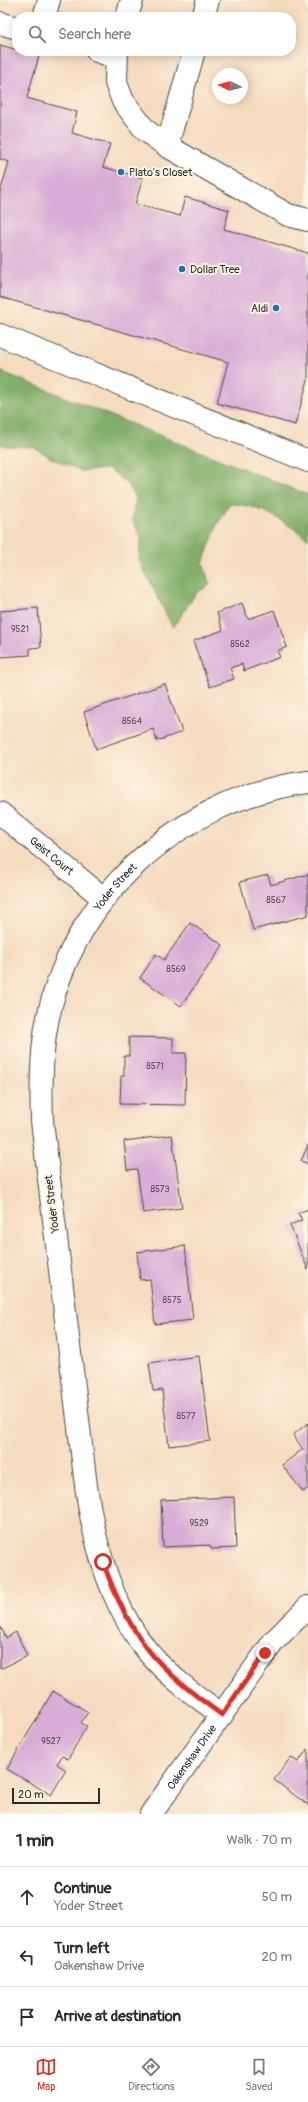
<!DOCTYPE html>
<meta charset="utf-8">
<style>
:root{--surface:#fff;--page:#f2f2f3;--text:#2b2b33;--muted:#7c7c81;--line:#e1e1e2;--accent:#d93025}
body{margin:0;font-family:Pangolin,sans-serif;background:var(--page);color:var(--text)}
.compass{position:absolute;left:212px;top:68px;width:36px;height:36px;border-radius:50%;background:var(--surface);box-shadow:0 2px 10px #0003;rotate:276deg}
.scale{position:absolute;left:12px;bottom:10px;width:88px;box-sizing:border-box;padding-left:4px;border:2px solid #2b2b2b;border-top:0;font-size:11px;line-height:14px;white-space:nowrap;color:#2b2b2b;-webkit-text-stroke:3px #fcf5e5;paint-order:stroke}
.stop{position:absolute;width:12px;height:12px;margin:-9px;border:3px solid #d93025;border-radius:50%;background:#fff}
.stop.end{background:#d93025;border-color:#fff;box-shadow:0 1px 4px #0008}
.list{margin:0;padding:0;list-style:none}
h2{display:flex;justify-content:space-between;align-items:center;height:52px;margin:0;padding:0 16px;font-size:17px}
h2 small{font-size:13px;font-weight:400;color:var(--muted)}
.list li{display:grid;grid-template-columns:26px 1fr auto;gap:12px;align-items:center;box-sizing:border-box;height:60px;padding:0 16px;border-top:1px solid var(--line)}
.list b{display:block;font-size:15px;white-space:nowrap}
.list p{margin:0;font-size:13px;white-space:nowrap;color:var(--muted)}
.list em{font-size:13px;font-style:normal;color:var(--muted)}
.icon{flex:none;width:22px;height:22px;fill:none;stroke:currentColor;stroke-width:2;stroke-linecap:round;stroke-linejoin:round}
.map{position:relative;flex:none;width:308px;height:1814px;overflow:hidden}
.search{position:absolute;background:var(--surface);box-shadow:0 2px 10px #0003;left:12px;right:12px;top:12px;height:44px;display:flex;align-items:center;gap:10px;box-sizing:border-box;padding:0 14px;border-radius:16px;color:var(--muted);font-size:15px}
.sheet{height:232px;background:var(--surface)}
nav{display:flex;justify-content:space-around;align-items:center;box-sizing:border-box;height:56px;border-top:1px solid var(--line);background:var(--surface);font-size:11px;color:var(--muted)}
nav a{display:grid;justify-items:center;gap:2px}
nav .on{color:var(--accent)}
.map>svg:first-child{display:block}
.forest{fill:#81ae67;stroke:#566c49}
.building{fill:#d8acd6}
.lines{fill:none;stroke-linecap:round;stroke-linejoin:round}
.minor-casing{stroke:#494641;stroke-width:24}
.minor{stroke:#fff;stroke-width:22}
.route{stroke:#d93025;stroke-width:5}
.poi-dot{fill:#1f6fb2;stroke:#fcf5e5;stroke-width:1.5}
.labels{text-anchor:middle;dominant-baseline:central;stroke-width:4;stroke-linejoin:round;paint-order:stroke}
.number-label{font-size:9px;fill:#564b56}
.poi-label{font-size:11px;fill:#2b2b2b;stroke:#fcf5e5;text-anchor:start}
.street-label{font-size:11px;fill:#2b2b2b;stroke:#fcf5e5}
</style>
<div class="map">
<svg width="308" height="1814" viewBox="0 0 308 1814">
<rect width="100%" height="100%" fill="#fcf5e5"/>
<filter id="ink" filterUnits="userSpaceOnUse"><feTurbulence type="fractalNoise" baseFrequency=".025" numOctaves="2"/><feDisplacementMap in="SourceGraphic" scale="8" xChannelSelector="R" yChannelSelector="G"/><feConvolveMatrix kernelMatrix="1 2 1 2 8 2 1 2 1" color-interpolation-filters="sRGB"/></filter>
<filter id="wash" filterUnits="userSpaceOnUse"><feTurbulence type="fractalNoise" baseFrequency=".012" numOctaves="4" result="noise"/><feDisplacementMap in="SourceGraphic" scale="16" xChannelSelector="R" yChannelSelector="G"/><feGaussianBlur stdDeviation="0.9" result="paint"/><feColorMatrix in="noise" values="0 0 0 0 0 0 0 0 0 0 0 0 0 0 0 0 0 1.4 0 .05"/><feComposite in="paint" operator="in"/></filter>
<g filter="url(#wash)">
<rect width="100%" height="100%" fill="#f5dcc0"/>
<path class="forest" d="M0 371 308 495V539C282 520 262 505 230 504L217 525 203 563 210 585 196 593 173 628 139 560 141 538 132 519 136 498 127 484 109 469 82 471 51 458 34 447 5 446 0 444Z"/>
<g id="blocks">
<g class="building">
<path d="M0 45 39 56 27 98 77 112 72 133 110 144 103 167 143 178 135 204 180 216 185 197 229 210 224 229 308 253V380L295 425 217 403 228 362 0 297V192L9 162 0 159Z"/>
<path d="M242 603 248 619 274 610 287 647 277 651 280 657 244 671 242 664 230 668 234 679 210 687 193 641 223 630 217 613Z"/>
<path d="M38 608 41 647 30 648V655L0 657V611Z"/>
<path d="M165 684 182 732 157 741 153 729 96 749 84 712Z"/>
<path d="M308 874V915L253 930 240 882 268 875 271 885Z"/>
<path d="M190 923 223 945 181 1006 140 978 156 954 164 960Z"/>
<path d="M129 1037 173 1038V1053H186L185 1105 120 1104 121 1076H124V1056H129Z"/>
<path d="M172 1135 182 1208 143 1213 137 1169 127 1170 124 1141Z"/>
<path d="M308 1145V1164L301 1161Z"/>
<path d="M308 1209V1270L290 1225 302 1220 298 1213Z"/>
<path d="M185 1246 193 1320 155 1324 150 1279 140 1280 137 1252Z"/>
<path d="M199 1356 210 1441 169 1446 162 1390 153 1391 149 1363Z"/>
<path d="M308 1423V1488L303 1492 282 1465 303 1449 293 1435Z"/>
<path d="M234 1497 236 1548 211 1549 210 1545 163 1547 161 1500Z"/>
<path d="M0 1626 6 1638 16 1632 27 1656 0 1669Z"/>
<path d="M53 1691 88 1712 81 1723 87 1726 68 1759 62 1756 57 1764 66 1770 51 1795 7 1769Z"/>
<path d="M308 1749V1805L274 1780 291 1757 298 1762Z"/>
</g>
</g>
</g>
<g filter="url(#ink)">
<use href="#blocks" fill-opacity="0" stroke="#494641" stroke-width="1"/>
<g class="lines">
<defs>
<g id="minor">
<path d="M44 17 49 0"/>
<path d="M127 17 132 0"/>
<path d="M203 17 208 0"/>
<path d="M0 23 17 28"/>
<path d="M97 51 115 57"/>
<path d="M117 51 116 83 123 101 145 130 167 146 288 215 308 220"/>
<path d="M167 146 194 51"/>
<path d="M0 335 308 461"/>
<path id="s1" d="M0 813 103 898"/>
<path id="s2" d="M222 1715C196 1696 169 1677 148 1652 111 1606 94 1543 86 1486L42 1121C41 1092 41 1063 45 1034 65 902 178 798 308 782"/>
<path id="s3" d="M151 1814 274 1641 308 1607"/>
</g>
</defs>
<use href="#minor" class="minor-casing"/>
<use href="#minor" class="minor"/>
</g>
</g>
<g class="lines" filter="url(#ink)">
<path class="route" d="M103 1562C130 1638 157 1669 222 1715L265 1653"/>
</g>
<g class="poi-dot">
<circle cx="121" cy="172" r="4"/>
<circle cx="182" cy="269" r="4"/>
<circle cx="276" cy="308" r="4"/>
</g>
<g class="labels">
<g class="number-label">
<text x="20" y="629">9521</text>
<text x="240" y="644">8562</text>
<text x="132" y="721">8564</text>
<text x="276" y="900">8567</text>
<text x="176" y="969">8569</text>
<text x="155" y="1066">8571</text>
<text x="160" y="1189">8573</text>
<text x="172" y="1300">8575</text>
<text x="186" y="1416">8577</text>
<text x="199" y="1523">9529</text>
<text x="51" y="1741">9527</text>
</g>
<g class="poi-label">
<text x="129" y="172">Plato's Closet</text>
<text x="190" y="269">Dollar Tree</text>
<text x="268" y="308" text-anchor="end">Aldi</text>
</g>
<g class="street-label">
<text stroke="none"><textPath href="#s1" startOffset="67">Geist Court</textPath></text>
<text stroke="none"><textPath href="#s2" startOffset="897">Yoder Street</textPath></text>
<text transform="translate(52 1204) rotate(-97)">Yoder Street</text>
<text stroke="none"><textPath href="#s3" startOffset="70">Oakenshaw Drive</textPath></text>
</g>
</g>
</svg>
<svg class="compass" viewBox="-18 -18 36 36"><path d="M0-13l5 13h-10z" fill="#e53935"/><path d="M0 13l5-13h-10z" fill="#7c7c81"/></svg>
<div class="scale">20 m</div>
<div class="stop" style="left:103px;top:1562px"></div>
<div class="stop end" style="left:265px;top:1653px"></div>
<div class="search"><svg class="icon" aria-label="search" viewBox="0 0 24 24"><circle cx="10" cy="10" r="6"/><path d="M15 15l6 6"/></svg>Search here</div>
</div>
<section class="sheet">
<h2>1 min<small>Walk · 70 m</small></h2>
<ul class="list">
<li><svg class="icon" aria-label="ahead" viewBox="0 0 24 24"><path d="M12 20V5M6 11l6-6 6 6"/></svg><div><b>Continue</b><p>Yoder Street</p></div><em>50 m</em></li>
<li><svg class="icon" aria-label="left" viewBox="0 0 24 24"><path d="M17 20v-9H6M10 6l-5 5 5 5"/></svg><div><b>Turn left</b><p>Oakenshaw Drive</p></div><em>20 m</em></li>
<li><svg class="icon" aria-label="arrive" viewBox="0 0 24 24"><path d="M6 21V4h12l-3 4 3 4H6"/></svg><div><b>Arrive at destination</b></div></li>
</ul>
</section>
<nav>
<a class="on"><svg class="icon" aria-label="map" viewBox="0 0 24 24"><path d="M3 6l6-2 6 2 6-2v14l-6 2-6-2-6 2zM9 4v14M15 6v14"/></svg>Map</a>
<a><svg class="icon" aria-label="directions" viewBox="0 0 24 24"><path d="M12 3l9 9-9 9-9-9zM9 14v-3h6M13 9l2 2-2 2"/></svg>Directions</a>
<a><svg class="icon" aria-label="saved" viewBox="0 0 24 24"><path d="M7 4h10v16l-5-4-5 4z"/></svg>Saved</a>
</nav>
